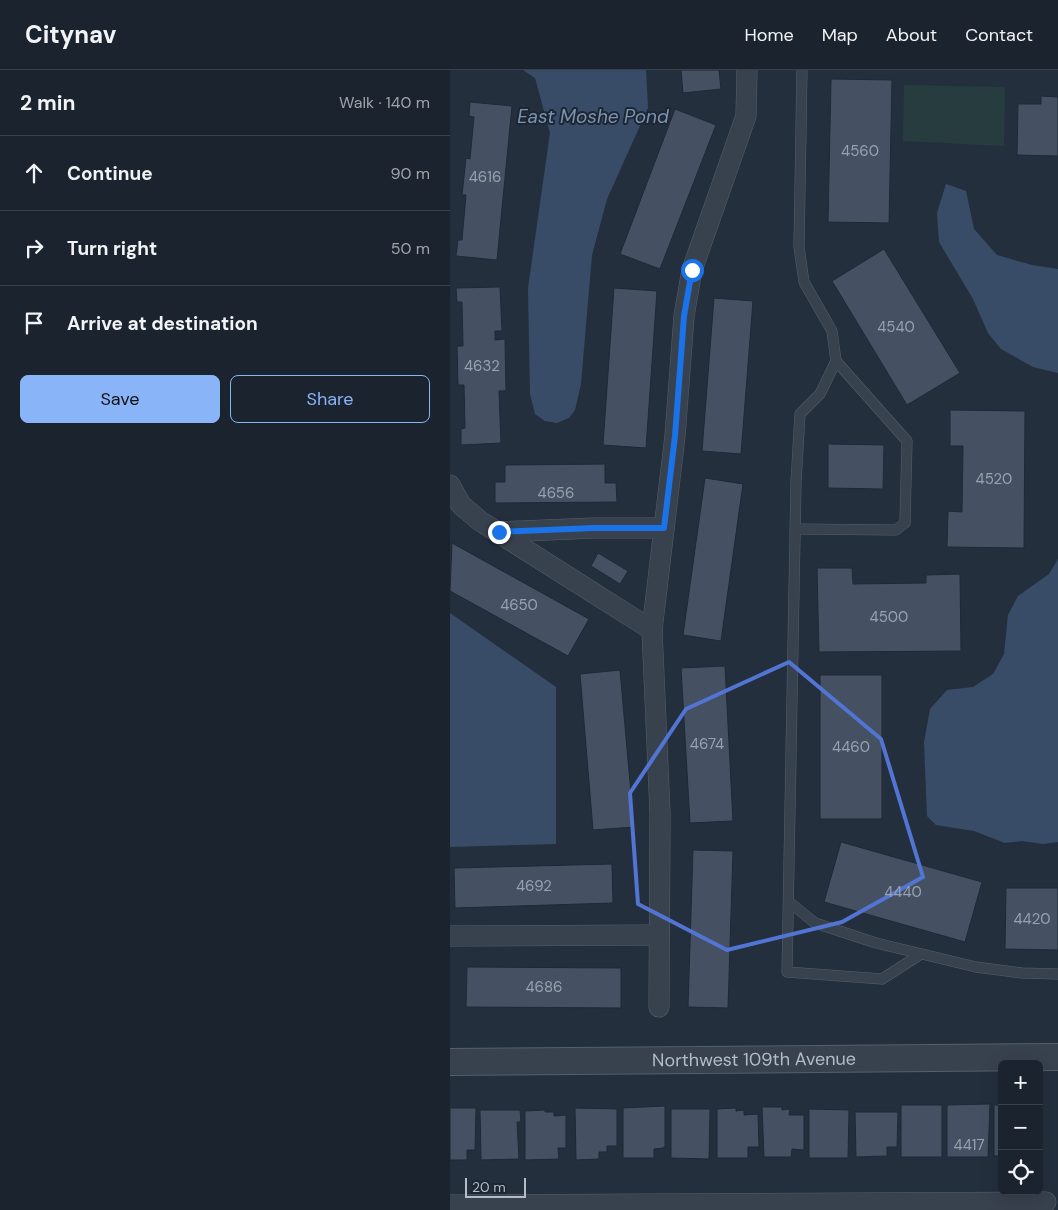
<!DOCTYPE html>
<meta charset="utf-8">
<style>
:root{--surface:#1b232e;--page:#282f3a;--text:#f1f3f6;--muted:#a0a4aa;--line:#39404a;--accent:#8ab4f8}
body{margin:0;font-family:"DM Sans",sans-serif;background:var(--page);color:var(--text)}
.controls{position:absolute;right:15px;bottom:15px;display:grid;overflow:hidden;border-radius:8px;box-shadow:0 5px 20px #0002}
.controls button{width:45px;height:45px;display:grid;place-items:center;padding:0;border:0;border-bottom:1px solid var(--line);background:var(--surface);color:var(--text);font:25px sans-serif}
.scale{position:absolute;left:15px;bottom:12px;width:61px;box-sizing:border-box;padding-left:5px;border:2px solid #b4bcc9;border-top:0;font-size:14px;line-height:18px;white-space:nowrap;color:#b4bcc9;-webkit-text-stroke:4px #1d2633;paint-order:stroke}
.stop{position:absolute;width:15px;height:15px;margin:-11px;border:4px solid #1a73e8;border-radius:50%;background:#fff}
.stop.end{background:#1a73e8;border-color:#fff;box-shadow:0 1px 5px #0008}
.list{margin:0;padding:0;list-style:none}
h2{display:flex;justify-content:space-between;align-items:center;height:65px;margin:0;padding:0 20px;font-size:21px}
h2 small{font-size:16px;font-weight:400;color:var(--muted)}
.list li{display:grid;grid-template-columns:32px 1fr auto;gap:15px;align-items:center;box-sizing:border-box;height:75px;padding:0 20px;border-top:1px solid var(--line)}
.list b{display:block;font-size:19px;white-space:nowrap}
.list em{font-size:16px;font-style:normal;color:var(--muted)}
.actions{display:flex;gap:10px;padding:15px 20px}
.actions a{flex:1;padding:11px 0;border:1px solid var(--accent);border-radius:8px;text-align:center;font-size:18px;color:var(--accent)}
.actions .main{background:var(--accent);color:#111}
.icon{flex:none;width:28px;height:28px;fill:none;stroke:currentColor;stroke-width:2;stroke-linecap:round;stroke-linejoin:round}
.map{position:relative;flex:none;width:608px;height:1140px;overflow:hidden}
header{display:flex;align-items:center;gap:30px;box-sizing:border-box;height:70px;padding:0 25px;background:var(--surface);border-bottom:1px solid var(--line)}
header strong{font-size:24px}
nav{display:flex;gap:28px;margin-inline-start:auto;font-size:18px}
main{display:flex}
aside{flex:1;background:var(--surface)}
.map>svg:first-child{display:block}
.green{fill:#263c3f}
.water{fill:#394c67}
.building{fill:#455162;stroke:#1f2835}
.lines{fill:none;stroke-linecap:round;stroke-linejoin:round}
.service-casing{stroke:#565f6c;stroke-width:11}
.minor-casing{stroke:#565f6c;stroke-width:21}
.tertiary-casing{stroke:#565f6c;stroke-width:28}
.service{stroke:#38414e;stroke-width:10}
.minor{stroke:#38414e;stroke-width:20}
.tertiary{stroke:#38414e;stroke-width:26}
.route{stroke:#1a73e8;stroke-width:6}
.marked{fill:none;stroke:#5274d3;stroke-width:4;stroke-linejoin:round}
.labels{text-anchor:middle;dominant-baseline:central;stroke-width:4;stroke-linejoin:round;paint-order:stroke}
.number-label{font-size:15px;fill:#98a1af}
.street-label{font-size:18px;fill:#b4bcc9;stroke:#1d2633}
.water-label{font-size:19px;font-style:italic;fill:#7c92b1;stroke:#1d2633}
</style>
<header>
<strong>Citynav</strong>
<nav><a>Home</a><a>Map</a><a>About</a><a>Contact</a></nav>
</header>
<main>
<aside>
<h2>2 min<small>Walk · 140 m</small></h2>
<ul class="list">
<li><svg class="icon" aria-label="ahead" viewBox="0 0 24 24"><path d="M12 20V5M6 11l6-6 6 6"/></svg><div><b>Continue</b></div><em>90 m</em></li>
<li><svg class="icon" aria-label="right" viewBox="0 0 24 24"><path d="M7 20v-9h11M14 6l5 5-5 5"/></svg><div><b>Turn right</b></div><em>50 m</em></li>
<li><svg class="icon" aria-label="arrive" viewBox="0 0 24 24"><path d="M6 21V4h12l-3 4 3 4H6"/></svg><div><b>Arrive at destination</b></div></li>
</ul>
<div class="actions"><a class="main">Save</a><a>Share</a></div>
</aside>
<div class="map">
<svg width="608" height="1140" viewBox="0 0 608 1140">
<rect width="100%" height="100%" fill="#242f3e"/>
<path class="green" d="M454 15 555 17 554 76 453 71Z"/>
<g class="water">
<path d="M73 0H196L198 38 157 129 142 185 131 314 125 340 119 348 107 353 95 351 85 344 80 324 78 218 100 63 85 8Z"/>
<path d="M496 114 516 121 524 159 547 185 582 195 608 199V303L583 297 551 279 538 263 523 229 489 172 487 143Z"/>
<path d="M608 489V772L593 774 572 771 555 773 524 761 486 755 477 746 474 672 480 639 497 620 523 617 543 604 554 584 558 545 568 526 599 504Z"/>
<path d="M0 543 106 617V774L0 777Z"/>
</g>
<g class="building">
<path d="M231 0H269L271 19 233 23Z"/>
<path d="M381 9 442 10 439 153 378 152Z"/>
<path d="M591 26 608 27V86L567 85 568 34H591Z"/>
<path d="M20 32 62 36 47 190 6 186 8 170H12L16 125H12L16 88 20 89 24 47 19 46Z"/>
<path d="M225 39 266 55 210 199 170 184Z"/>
<path d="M434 179 510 303 457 335 382 211Z"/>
<path d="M50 217 52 261H45V270L55 269 56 321H49L51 373 11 375V359L15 358 14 315H8L7 276H13L12 232H7L6 218Z"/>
<path d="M164 218 207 221 196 378 153 375Z"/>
<path d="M264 228 303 231 291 384 252 381Z"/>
<path d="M500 340 575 341 574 478 497 477 498 441 512 442 513 376H500Z"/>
<path d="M378 374 434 375 433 419 378 418Z"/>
<path d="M155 394V413H166L167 432 45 433V412H55V395Z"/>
<path d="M255 408 293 414 271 571 233 565Z"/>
<path d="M2 473 139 549 118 586 0 521Z"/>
<path d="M148 483 178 501 170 514 141 496Z"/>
<path d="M367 498H402L403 514 476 513V505L510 504 511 581 369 582Z"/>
<path d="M275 596 283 751 240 753 231 598Z"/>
<path d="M170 600 184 757 143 760 130 604Z"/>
<rect x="370" y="605" width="62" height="144"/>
<path d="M391 772 532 812 515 872 374 832Z"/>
<path d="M243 780 283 781 278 938 238 937Z"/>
<path d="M162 794 163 833 5 838 4 798Z"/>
<path d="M556 818H608V880L555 879Z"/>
<path d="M17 897 171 898V938L16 937Z"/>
<path d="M540 1034 538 1087H497V1035Z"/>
<rect x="451" y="1035" width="41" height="52"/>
<rect x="544" y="1035" width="8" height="51"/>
<path d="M215 1036V1076L213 1078 204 1079V1088H173V1038Z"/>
<path d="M312 1037H332V1040L340 1039 339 1045H354V1080L342 1079 341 1087H314Z"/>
<path d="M0 1038H26L25 1080H17V1090H0Z"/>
<path d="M125 1038 167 1039V1076H157V1082H149V1089L126 1090Z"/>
<path d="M286 1038V1041L294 1040V1045L308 1044 309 1077H298V1088H267V1039Z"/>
<path d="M221 1039H260L259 1089 221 1088Z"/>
<path d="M359 1039 399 1040 398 1088H359Z"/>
<path d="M30 1040H70L71 1052H67L69 1089 31 1090Z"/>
<path d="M95 1040V1042H104V1046L116 1045V1078H108L109 1089 75 1090V1041Z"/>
<path d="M405 1042H448L447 1077H437V1086L406 1087Z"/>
</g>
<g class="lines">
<defs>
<g id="service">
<path d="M352 0 349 177 354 212 382 261 386 291 370 324 350 344 346 412 337 902 432 909 471 884"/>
<path d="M346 459 446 460 455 453 457 371 386 291"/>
<path d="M339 832 365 853 426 873 526 897 572 903 608 904"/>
</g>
<g id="minor">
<path d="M0 415 11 435 30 451 202 560"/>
<path d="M49 462 144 458H214"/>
<path d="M0 866 209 865"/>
<path d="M209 937 210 743 202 560 225 366 234 246 242 200 296 46 297 0"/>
<path d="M0 1135 596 1132"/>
</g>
<g id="tertiary">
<path id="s1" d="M0 992 608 987"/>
</g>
</defs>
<use href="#service" class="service-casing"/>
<use href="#minor" class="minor-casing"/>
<use href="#tertiary" class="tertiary-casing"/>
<use href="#service" class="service"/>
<use href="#minor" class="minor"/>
<use href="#tertiary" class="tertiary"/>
</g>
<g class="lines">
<path class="route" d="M49 462 144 458H214L225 366 234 246 242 200"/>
</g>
<path class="marked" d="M339 592 431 669 473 807 392 852 277 880 188 834 180 723 236 639Z"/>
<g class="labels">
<g class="number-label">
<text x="410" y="81">4560</text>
<text x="35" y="107">4616</text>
<text x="446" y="257">4540</text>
<text x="32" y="296">4632</text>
<text x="544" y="409">4520</text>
<text x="106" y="423">4656</text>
<text x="69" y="535">4650</text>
<text x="439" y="547">4500</text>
<text x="257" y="674">4674</text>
<text x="401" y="677">4460</text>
<text x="84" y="816">4692</text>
<text x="453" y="822">4440</text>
<text x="582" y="849">4420</text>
<text x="94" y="917">4686</text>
<text x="519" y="1075">4417</text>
</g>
<g class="street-label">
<text stroke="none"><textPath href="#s1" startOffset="304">Northwest 109th Avenue</textPath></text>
</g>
<g class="water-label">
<text x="143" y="46">East Moshe Pond</text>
</g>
</g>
</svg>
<div class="controls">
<button>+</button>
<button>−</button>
<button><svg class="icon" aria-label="locate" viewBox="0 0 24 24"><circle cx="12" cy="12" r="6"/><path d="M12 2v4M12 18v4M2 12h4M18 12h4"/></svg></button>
</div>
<div class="scale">20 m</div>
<div class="stop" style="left:242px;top:200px"></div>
<div class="stop end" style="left:49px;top:462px"></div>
</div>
</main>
